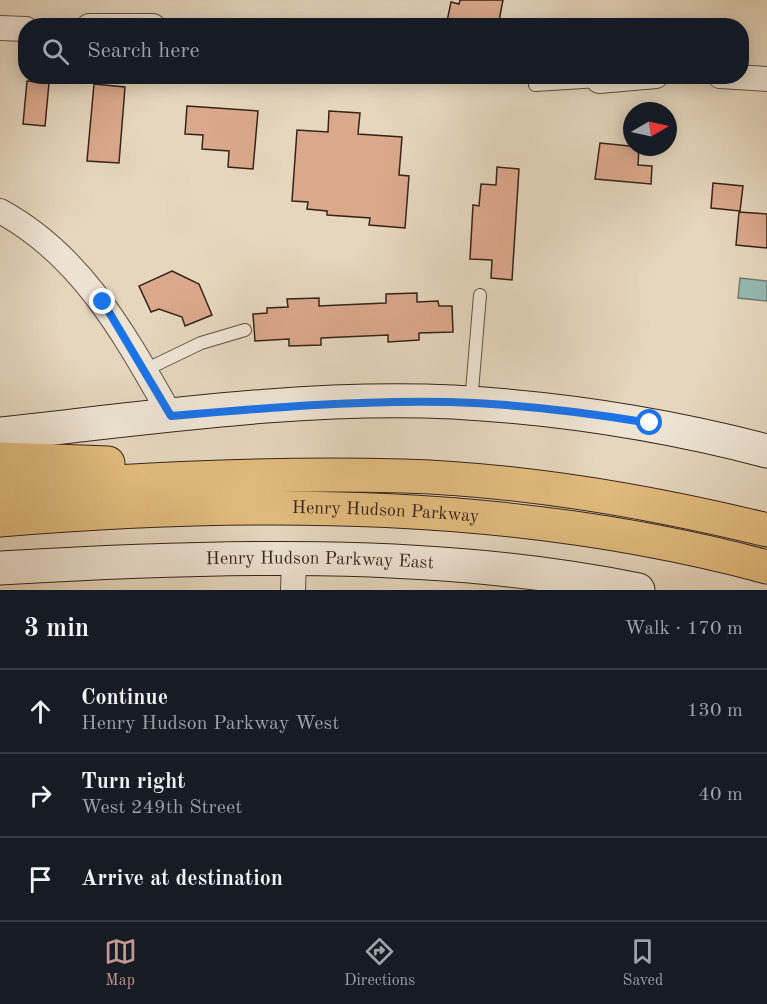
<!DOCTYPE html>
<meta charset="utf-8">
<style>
:root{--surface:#171b24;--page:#20242c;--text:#f1f3f6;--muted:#9ea1a6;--line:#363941;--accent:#c59692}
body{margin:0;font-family:"Old Standard TT",serif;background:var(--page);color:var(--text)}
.compass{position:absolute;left:623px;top:102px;width:54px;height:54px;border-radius:50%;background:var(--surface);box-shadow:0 3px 15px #0003;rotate:81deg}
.stop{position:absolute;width:18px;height:18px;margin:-14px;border:4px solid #1a73e8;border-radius:50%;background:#fff}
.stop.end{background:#1a73e8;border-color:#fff;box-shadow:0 2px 6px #0008}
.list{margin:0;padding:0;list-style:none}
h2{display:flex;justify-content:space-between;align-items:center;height:78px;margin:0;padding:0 24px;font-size:26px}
h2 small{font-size:20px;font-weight:400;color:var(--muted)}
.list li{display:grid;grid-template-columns:39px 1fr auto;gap:18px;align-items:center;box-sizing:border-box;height:84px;padding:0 24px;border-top:2px solid var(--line)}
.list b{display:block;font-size:22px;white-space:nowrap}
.list p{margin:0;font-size:20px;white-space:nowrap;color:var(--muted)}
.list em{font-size:20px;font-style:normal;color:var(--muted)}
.icon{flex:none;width:33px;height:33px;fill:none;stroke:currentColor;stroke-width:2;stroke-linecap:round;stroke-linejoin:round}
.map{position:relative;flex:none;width:767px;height:590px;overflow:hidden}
.search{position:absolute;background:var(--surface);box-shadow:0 3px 15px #0003;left:18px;right:18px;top:18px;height:66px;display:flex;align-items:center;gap:15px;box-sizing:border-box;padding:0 21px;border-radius:24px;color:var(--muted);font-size:22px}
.sheet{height:330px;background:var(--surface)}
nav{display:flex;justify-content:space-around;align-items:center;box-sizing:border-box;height:84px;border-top:2px solid var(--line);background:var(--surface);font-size:16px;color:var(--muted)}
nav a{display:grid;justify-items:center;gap:3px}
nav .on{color:var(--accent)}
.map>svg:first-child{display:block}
.water{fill:#96b9b2;stroke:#707d75;stroke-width:1.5}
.building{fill:#daa88b;stroke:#372419;stroke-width:1.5}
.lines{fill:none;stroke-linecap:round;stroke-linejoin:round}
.lane-casing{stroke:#625042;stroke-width:14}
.street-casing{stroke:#625042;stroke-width:26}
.secondary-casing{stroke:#372419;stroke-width:35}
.highway-casing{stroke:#372419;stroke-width:35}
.lane{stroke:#eee4d4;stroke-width:12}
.street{stroke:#eee4d4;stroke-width:24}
.secondary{stroke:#eee4d4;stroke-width:33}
.highway{stroke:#e2bb7e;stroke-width:33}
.route{stroke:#1a73e8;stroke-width:8}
.labels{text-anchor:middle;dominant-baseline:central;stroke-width:6;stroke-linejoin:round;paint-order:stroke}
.street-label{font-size:18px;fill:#372419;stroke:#eee4d4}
</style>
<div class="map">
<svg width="767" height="590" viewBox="0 0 767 590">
<rect width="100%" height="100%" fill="#e5d6bd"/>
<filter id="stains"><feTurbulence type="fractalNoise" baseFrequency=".00333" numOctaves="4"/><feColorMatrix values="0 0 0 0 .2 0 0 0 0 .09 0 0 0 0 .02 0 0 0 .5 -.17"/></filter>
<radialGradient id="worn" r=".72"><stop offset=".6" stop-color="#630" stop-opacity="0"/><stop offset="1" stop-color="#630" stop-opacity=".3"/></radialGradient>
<path class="water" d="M740 278 767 281V301L738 298Z"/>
<g class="building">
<path d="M460 0H503L498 26H446L451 2 459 4Z"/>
<path d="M27 81 49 83 45 126 23 124Z"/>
<path d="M94 84 125 87 119 163 87 161Z"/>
<path d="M187 106 258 111 253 169 228 167 229 151 202 149 203 135 185 134Z"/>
<path d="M329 111 360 113 358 134 402 137 399 175 409 176 405 228 369 225 370 218 327 215V211L307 209 308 202 292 201 297 130 328 132Z"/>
<path d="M600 143 639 147 638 165 652 166 651 184 595 179Z"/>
<path d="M497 167 519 169 512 280 491 278 492 260 470 259 473 205 479 206 481 184 496 185Z"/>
<path d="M713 183 743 186 740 211 711 208Z"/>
<path d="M739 212 767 214V248L736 245Z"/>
<path d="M172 271 199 284 212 315 185 326 182 317 159 309 151 312 139 286Z"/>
<path d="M417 293V302L438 301 439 306H452L453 332 419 333V340L388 342V335L321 338V345L289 346V339L255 341 253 314 267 313V308L288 307 287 299 319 298V306L340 305 386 303V294Z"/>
</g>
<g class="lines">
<defs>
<g id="lane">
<path d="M535 85 599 81"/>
<path d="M145 370 201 343 245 330"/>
<path d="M471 403 480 295"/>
</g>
<g id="street">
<path d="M89 26H153"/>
<path d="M0 28 26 29"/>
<path d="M720 76 767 79"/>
<path d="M599 81 656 76"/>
<path d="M0 211C83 256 126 337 171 416"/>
<path d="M293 590 294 559"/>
</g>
<g id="secondary">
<path d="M0 434C148 418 304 395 453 402 560 408 664 424 767 451"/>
<path id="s1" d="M0 568C207 556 435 548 638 590"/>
</g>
<g id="highway">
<path d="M0 459 108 463"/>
<path d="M0 489C134 480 269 472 404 476 526 480 648 501 767 530"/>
<path id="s2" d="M0 520C257 499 517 500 767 567"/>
</g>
</defs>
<use href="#lane" class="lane-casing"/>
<use href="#street" class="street-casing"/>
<use href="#secondary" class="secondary-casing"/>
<use href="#highway" class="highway-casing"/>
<use href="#lane" class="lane"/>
<use href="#street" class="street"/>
<use href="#secondary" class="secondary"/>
<use href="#highway" class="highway"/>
</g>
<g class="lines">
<path class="route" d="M103 302 171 416C264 408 357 400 450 402 517 404 585 412 650 423"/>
</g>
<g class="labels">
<g class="street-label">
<text stroke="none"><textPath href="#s2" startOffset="386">Henry Hudson Parkway</textPath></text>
<text stroke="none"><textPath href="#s1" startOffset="320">Henry Hudson Parkway East</textPath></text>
</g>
</g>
<rect width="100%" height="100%" filter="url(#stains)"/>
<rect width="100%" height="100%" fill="url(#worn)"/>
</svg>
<svg class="compass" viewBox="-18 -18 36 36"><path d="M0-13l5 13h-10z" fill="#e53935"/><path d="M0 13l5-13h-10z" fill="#9ea1a6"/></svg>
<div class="stop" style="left:650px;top:423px"></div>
<div class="stop end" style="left:103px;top:302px"></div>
<div class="search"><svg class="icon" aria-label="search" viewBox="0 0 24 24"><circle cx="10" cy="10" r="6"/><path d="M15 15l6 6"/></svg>Search here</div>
</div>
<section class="sheet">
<h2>3 min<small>Walk · 170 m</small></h2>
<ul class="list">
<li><svg class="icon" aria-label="ahead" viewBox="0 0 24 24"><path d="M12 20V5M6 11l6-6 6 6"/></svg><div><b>Continue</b><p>Henry Hudson Parkway West</p></div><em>130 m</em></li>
<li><svg class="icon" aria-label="right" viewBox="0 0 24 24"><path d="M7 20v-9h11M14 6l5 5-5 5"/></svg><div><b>Turn right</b><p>West 249th Street</p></div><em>40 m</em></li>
<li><svg class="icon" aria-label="arrive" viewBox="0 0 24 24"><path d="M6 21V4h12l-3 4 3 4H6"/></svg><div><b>Arrive at destination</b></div></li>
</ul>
</section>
<nav>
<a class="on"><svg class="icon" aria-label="map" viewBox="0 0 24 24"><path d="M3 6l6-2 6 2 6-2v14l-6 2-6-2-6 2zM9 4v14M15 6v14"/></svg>Map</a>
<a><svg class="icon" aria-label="directions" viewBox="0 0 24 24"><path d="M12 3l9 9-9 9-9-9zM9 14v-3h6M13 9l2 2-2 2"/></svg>Directions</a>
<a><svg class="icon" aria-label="saved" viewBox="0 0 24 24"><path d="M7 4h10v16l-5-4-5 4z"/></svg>Saved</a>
</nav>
